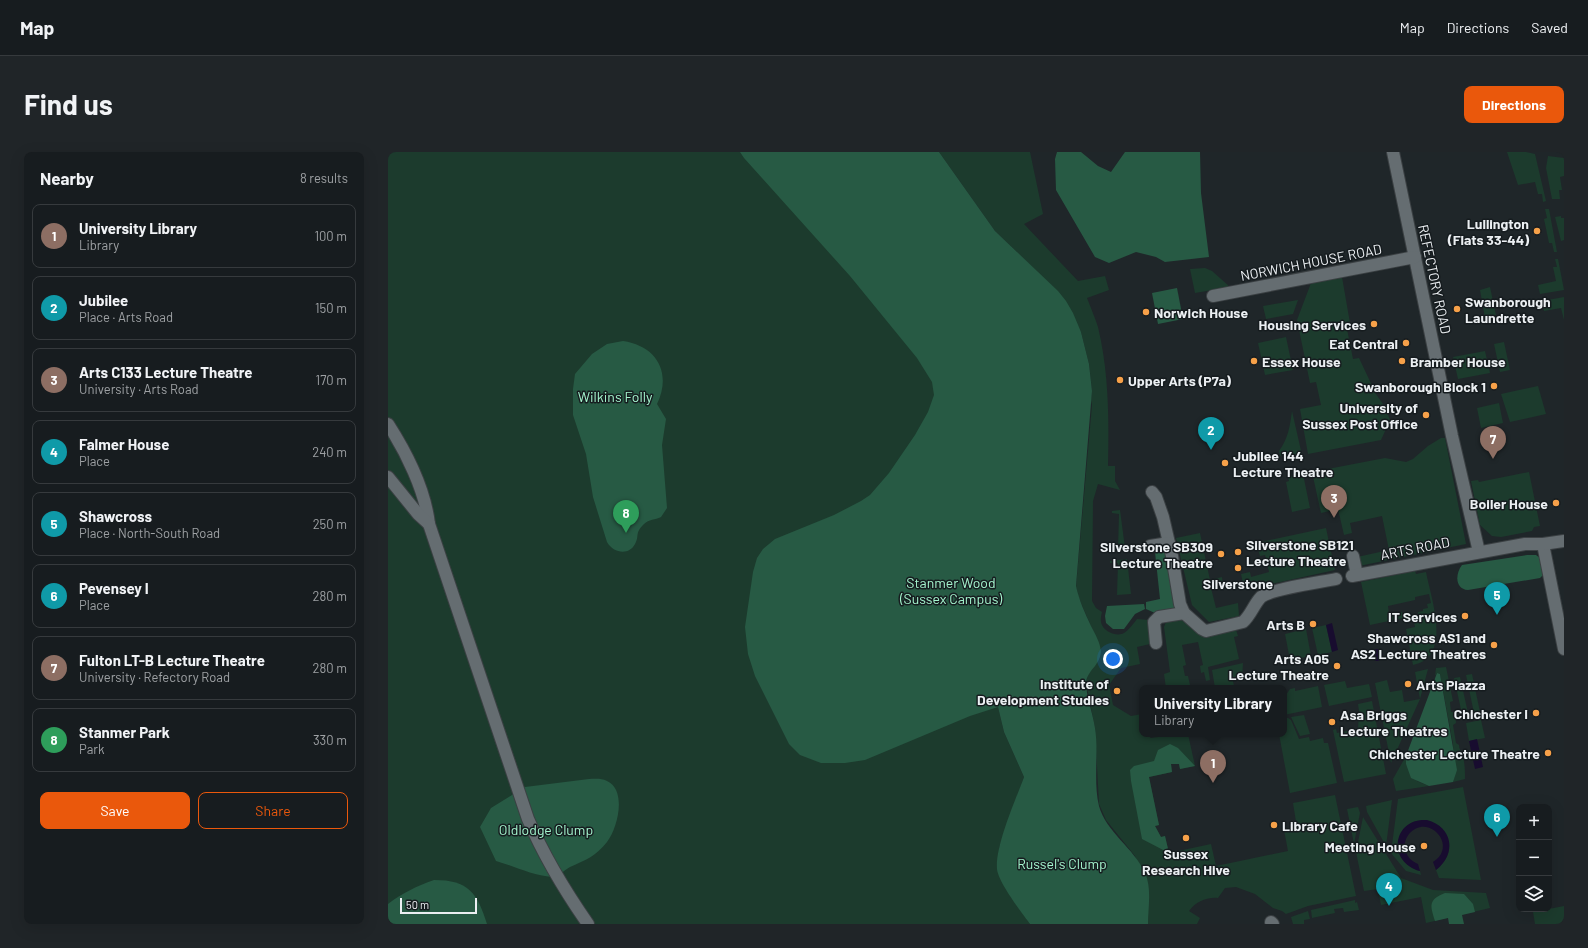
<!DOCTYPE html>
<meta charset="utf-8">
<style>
:root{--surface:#171c1f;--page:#202528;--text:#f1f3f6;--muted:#9ea1a4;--line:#363a3d;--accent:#ea580c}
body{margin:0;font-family:Barlow,sans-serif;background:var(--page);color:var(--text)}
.controls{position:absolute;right:12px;bottom:12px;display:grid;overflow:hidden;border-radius:8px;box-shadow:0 4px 16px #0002}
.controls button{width:36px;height:36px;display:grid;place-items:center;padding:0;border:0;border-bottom:1px solid var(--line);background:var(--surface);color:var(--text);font:20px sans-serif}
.scale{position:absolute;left:12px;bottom:10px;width:77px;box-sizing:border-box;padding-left:4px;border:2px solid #ebeff2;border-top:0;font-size:11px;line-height:14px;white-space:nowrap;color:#ebeff2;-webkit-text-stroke:3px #161c1f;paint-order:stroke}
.you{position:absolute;left:725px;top:507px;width:14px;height:14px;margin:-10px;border:3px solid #fff;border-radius:50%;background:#1a73e8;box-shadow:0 0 0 6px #1a73e833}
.badge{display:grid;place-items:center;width:26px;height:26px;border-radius:50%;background:var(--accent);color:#fff;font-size:13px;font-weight:700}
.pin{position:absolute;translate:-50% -33px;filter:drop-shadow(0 1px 2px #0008)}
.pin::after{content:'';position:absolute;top:21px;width:14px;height:12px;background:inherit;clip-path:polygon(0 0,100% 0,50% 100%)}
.popup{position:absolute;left:751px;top:533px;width:148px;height:52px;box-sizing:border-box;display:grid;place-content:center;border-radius:8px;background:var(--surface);filter:drop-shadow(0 1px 3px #0005);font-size:13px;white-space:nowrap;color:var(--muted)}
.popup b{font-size:15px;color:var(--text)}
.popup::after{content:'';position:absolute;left:50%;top:100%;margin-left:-8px;border:8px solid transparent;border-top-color:var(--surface)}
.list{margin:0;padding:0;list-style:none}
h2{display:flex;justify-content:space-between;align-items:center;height:52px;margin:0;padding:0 16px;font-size:17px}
h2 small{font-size:13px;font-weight:400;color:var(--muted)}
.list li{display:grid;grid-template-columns:26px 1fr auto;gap:12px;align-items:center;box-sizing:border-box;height:64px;margin:0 8px 8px;padding:0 8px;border:1px solid var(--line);border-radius:8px}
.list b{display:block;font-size:15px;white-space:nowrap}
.list p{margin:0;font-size:13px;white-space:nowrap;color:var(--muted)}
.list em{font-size:13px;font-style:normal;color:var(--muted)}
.actions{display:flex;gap:8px;padding:12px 16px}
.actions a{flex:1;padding:9px 0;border:1px solid var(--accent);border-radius:8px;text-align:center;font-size:14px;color:var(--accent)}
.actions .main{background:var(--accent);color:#fff}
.icon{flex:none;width:22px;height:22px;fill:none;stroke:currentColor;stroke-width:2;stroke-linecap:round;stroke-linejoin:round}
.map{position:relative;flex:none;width:1176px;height:772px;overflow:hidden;border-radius:8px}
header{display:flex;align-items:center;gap:24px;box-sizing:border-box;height:56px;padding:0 20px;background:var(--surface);border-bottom:1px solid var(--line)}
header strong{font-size:19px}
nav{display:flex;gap:22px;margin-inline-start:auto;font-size:14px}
.intro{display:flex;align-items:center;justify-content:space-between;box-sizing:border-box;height:96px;padding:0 24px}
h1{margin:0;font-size:28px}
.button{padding:10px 18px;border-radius:8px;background:var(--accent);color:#fff;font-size:14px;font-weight:700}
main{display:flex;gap:24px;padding:0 24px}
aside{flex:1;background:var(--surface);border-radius:8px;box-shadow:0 4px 16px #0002}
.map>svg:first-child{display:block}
.green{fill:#1c3b2d}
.forest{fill:#275a44}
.water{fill:#180c2f}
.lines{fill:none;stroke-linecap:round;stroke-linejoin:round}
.minor-casing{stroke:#3b4043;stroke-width:14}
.minor{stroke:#656d71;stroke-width:12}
.poi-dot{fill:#f7a149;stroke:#161c1f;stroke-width:1.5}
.labels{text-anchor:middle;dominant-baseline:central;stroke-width:3;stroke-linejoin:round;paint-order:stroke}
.poi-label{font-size:14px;font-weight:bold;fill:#ebeff2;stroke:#161c1f;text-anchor:end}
.street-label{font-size:14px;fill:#ebeff2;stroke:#161c1f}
.park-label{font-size:14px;fill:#a4f5ce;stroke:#161c1f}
</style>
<header>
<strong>Map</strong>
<nav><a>Map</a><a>Directions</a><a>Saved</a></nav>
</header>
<div class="intro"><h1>Find us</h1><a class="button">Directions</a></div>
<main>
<aside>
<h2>Nearby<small>8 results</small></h2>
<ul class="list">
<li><span class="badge" style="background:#8d6e63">1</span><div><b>University Library</b><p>Library</p></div><em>100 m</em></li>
<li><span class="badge" style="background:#0f9aa8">2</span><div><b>Jubilee</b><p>Place · Arts Road</p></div><em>150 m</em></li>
<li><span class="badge" style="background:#8d6e63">3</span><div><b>Arts C133 Lecture Theatre</b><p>University · Arts Road</p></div><em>170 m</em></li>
<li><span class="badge" style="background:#0f9aa8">4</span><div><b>Falmer House</b><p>Place</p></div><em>240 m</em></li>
<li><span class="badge" style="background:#0f9aa8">5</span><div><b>Shawcross</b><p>Place · North-South Road</p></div><em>250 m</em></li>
<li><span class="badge" style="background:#0f9aa8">6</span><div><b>Pevensey I</b><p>Place</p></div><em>280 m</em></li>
<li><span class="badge" style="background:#8d6e63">7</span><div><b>Fulton LT-B Lecture Theatre</b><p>University · Refectory Road</p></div><em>280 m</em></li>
<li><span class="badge" style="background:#2e9e5b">8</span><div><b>Stanmer Park</b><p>Park</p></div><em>330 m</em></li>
</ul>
<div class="actions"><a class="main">Save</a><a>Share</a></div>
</aside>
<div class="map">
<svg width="1176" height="772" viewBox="0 0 1176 772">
<rect width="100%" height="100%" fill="#1f2629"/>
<g class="green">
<path d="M0 0H406L569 269 577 416 616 580 636 625 611 696 615 731 642 772H0Z"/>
<path d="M551 0H642L655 62 636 72 690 129 717 124 721 138 699 146C703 156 707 166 710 175 721 221 721 267 720 314H727V329L732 338 710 332 705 349 704 449 708 456 714 460C713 464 712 469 714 473 717 480 729 485 736 481 741 478 745 472 749 467L761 468 762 492 749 495 752 512 733 516 721 533 725 553 743 564 754 562V582H757L763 586 770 585 772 582H800L807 614 792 617 791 612H783L784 620 761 625 771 673 767 674 773 685 777 684 781 701 823 692 828 714 900 699 896 678 909 676 905 651 947 643 968 744 920 754 898 762 894 759 885 756 867 742 848 735 837 736 830 746C818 745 808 750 801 759L812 766 809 772H760V760L747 704 718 668 711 652 707 576 698 531 700 522 712 506 713 498 690 444 688 435 704 253 703 248 704 239 701 212 693 180 669 139 607 79Z"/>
<path d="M1119 0H1138L1147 2 1158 49 1155 50 1154 42H1150L1147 30 1130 33Z"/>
<path d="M1160 4 1176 6V24L1172 25 1174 38H1171L1172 47H1164L1158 16Z"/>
<path d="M1157 57H1161L1169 100H1166L1164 91H1161L1156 67 1159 66Z"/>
<path d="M1173 64V66H1176V88L1173 89 1167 65Z"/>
<path d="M1167 107H1170L1176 138 1152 142 1150 133 1168 129 1165 115H1169Z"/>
<path d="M817 116 824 119 842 135 807 141 802 117Z"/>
<path d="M954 125 962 171 958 172 965 207 971 206 988 242 997 255 1002 268 993 288 920 302 912 257 933 253 928 230 922 231 909 168 923 131Z"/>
<path d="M1102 135 1108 163 1097 166 1092 138Z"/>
<path d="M1176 145V168L1173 156 1156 159 1154 149Z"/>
<path d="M910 148 905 162 878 167 875 154Z"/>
<path d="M898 185 905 218 877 223 870 191Z"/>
<path d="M1116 190 1122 218 1112 220 1106 192Z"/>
<path d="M1097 199 1102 221 1070 227 1065 205Z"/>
<path d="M1150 234 1158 262 1122 270 1113 242Z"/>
<path d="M1111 251 1115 271 1093 276 1089 256Z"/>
<path d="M904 259 914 303 896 307 895 303 892 304 891 299C900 287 902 274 904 259Z"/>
<path d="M1053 286H1057L1078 392 971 414 969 405 1001 398 994 364 962 371 964 381 956 383 950 357 933 361 924 320 997 306 1018 310 1025 307 1040 294Z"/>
<path d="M1141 320 1152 374 1146 375 1144 379 1113 385 1104 384 1092 373 1083 329 1090 328 1091 330Z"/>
<path d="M915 322 922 356 904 360 898 330 901 329 900 325Z"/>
<path d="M732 358 737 396 730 397 731 362 724 361V359Z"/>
<path d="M938 376 947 418 861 437 855 431 853 422 862 420 863 425 881 420 877 403 872 404 868 391Z"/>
<path d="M812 381 822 428 834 425 835 433 823 436 828 456 850 451 851 464 821 470 804 453 788 386Z"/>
<path d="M739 407 743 442 729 443 730 411H722V409Z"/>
<path d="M1027 419 1028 422 1038 420C1043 447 1065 505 1025 513L1018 477 1027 475 1025 465 1030 464V460L1035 459V457L1040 456 1039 452 1043 451 1041 442 1027 445V448L1000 454 1001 462 1014 460 1015 466 982 473 973 430Z"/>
<path d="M786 467 800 468 818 483 848 478 850 484 846 485 851 507 820 515 822 528 818 529 816 520 813 521 812 514 815 513 810 490 794 493 798 513 795 514 797 524H800L802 533H805L806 536H778L776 522 782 520 776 475 778 470Z"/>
<path d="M938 473 944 500 930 503 924 476Z"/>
<path d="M918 477 923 504 902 508 897 482Z"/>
<path d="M855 511 854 527 845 529 846 534 827 536 824 518Z"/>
<path d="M1058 515 1065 549 1062 550 1063 560H1067L1068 571 1065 573 1068 591 1071 593C1071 597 1073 599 1074 602 1077 610 1077 619 1077 627L1065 630 1067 622 1065 592 1052 522 1049 521 1047 524 1048 516Z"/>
<path d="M1040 517 1032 547 1003 611 987 531 999 528 1002 540 1014 538 1016 550 1032 547 1027 520Z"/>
<path d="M1084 522 1092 560 1086 561 1078 523Z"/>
<path d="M1072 525 1080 561 1074 562 1066 526Z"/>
<path d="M957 529 959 536 981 532 984 545 941 554 936 533Z"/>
<path d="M930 534 934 555 896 563V543H898L902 537 907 536V539Z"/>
<path d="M984 549 998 622 956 630 945 578 948 577 949 581 970 577 971 559 970 552Z"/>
<path d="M916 563 922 582 912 584 903 565Z"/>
<path d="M896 566H900L903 568 911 587 921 585 922 589 935 586 936 591H940L949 631 902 641 891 582H896Z"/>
<path d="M1093 568 1097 586 1081 589 1078 571Z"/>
<path d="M1018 604V612L1029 629 1041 634 1008 639 1005 627Z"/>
<path d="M1075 635 1093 728 1051 726 1048 718C1087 687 1029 648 1014 681 1011 687 1009 692 1010 699 1013 709 1022 716 1032 719L1033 723 1018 719 1003 701 1010 647Z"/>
<path d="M1004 648 998 694 979 660 978 654Z"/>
<path d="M970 655 972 661 966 692 959 657Z"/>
<path d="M975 665 1013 726 1045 738 1098 741 1102 756 1038 771 1033 745 993 753 990 737 976 739 968 700Z"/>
<path d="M967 748V751L969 750 971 758 956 760 955 756 946 757 947 761 924 766 923 758Z"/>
<path d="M1176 754V772H1147L1145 760Z"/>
<path d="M920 759 922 767 916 768V772H905L903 765Z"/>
</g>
<g class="forest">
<path d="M352 0H551L607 79 670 139 678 149 685 161 693 180 701 212 704 239 688 434C691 448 697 461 703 474 707 482 712 490 713 499 713 513 699 518 698 531 698 543 705 562 707 576 711 601 705 629 711 654 718 680 746 696 757 721 764 736 760 756 760 772H642C634 761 610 730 609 717 607 694 628 647 636 625L616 580 610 555 582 564 477 608 457 611H433L412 603 401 592 367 524 360 502 357 475 365 420 369 406 375 397 387 387 446 363 473 349 482 343 501 321 527 283 540 260 546 243 544 230 529 206 462 124 356 6Z"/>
<path d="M669 0H693L710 14 723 20 737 0H812L813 41 821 105 777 110 768 105 748 100 721 111 707 105 668 38 667 7Z"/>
<path d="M789 136 795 167 770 172 764 141Z"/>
<path d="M235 189C269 194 284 221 269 252L278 267 274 293 279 356 273 365C267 368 261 367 256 372 246 382 252 383 247 392 241 404 225 401 219 390L205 345 198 302 185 263V237L187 222 204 202 219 192Z"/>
<path d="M772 399 777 401 779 405 788 453 786 458 767 461 758 457V450L772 447 767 400Z"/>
<path d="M1139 403H1148L1152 406 1155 423 1152 426 1080 438C1067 437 1067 422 1074 413Z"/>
<path d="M756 452 757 457 747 462 736 477H725L718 471 717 464 719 454Z"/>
<path d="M1049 521 1052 522 1053 528 1069 618 1065 630 1041 634 1023 626 1018 612V604Z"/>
<path d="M782 592 790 596 807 614 792 617 791 612H783L784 620 761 625 771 673 767 674 773 685 777 684 781 701 754 687 743 629 742 618 746 614 766 609 770 598Z"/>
<path d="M201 627C207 627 213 626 219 629 239 638 230 676 219 690 208 704 198 708 182 715 177 718 169 725 164 725 145 724 126 714 108 709L92 675 103 656 137 635Z"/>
<path d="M46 728C81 728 89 741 99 772H0V752C14 741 29 734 46 728Z"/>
<path d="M1057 741 1076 742 1085 752 1087 760 1074 763 1076 772H1061L1060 766 1047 769C1042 753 1040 748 1057 741Z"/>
</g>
<g class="water">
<path d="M944 471 950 498 944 500 938 473Z"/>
<circle cx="989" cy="503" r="6"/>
<path d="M1089 587 1095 615 1087 617 1081 589Z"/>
<path d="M1039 668C1065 675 1069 702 1048 718L1045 710C1071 694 1040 660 1021 682 1018 686 1016 691 1017 696 1018 704 1023 709 1030 712L1032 719C999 710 1004 666 1039 668Z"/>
</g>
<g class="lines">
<defs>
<g id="minor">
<path d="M1005 0 1064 284 1091 400"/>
<path d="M825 144 1027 105"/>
<path d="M0 272C18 300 37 338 41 372L140 667C156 704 177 739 200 772"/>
<path d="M0 325 30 362 41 372"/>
<path d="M764 340 768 345 775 365 784 404 792 452 796 461 814 477 818 479 855 470C863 463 866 452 873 445 883 437 934 430 948 427"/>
<path d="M1155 392 1176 497"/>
<path d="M762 394 781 391"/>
<path d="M965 404 969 423"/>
<path d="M964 424 1137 392H1155L1176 389"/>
<path d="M768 491 766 470 771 465 796 461"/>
<path d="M883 770 885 772"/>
</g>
</defs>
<use href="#minor" class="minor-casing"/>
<use href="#minor" class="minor"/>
</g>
<g class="poi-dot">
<circle cx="1149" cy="79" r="4"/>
<circle cx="1069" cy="157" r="4"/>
<circle cx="758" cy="160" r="4"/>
<circle cx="986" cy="172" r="4"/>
<circle cx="1018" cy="191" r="4"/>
<circle cx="866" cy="209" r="4"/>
<circle cx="1014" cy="209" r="4"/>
<circle cx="732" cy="228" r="4"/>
<circle cx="1106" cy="234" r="4"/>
<circle cx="1038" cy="263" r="4"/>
<circle cx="837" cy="311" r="4"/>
<circle cx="1168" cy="351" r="4"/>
<circle cx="850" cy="400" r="4"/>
<circle cx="833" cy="402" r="4"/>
<circle cx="850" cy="416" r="4"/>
<circle cx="1077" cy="464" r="4"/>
<circle cx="925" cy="472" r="4"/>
<circle cx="1106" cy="493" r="4"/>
<circle cx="949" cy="514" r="4"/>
<circle cx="1020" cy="532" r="4"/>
<circle cx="729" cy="539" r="4"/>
<circle cx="1148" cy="561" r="4"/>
<circle cx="944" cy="570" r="4"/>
<circle cx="1160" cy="601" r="4"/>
<circle cx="886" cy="673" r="4"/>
<circle cx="798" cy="686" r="4"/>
<circle cx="1036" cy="694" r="4"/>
</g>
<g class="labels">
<g class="poi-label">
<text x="1141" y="71">Lullington<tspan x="1141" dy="16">(Flats 33-44)</tspan></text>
<text x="1077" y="149" text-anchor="start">Swanborough<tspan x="1077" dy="16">Laundrette</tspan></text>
<text x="766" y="160" text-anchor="start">Norwich House</text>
<text x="978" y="172">Housing Services</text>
<text x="1010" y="191">Eat Central</text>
<text x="874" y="209" text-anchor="start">Essex House</text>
<text x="1022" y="209" text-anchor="start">Bramber House</text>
<text x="740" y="228" text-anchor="start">Upper Arts (P7a)</text>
<text x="1098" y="234">Swanborough Block 1</text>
<text x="1030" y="255">University of<tspan x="1030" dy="16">Sussex Post Office</tspan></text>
<text x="845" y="303" text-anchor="start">Jubilee 144<tspan x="845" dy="16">Lecture Theatre</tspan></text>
<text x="1160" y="351">Boiler House</text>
<text x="858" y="392" text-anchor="start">Silverstone SB121<tspan x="858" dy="16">Lecture Theatre</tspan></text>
<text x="825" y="394">Silverstone SB309<tspan x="825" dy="16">Lecture Theatre</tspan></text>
<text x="850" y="431" text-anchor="middle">Silverstone</text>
<text x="1069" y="464">IT Services</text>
<text x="917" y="472">Arts B</text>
<text x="1098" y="485">Shawcross AS1 and<tspan x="1098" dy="16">AS2 Lecture Theatres</tspan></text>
<text x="941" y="506">Arts A05<tspan x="941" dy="16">Lecture Theatre</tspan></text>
<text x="721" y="531">Institute of<tspan x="721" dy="16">Development Studies</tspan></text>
<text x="1028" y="532" text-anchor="start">Arts Piazza</text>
<text x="1140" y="561">Chichester I</text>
<text x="952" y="562" text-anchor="start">Asa Briggs<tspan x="952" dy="16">Lecture Theatres</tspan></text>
<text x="1152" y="601">Chichester Lecture Theatre</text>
<text x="894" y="673" text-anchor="start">Library Cafe</text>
<text x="1028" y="694">Meeting House</text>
<text x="798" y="701" text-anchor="middle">Sussex<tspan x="798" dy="16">Research Hive</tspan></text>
</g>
<g class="street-label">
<text transform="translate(923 110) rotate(-11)">NORWICH HOUSE ROAD</text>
<text transform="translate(1047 127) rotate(78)">REFECTORY ROAD</text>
<text transform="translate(1027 396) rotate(-11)">ARTS ROAD</text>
</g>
<g class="park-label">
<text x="227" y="244">Wilkins Folly</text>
<text x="563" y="430">Stanmer Wood<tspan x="563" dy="16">(Sussex Campus)</tspan></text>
<text x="158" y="677">Oldlodge Clump</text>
<text x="674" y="711">Russel's Clump</text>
</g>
</g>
</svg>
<div class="controls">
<button>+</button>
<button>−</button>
<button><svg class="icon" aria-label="layers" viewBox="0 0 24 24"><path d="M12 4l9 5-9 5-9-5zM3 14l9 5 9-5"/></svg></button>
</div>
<div class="scale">50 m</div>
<div class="you"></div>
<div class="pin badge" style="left:825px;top:631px;background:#8d6e63">1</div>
<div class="popup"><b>University Library</b>Library</div>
<div class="pin badge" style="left:823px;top:298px;background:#0f9aa8">2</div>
<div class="pin badge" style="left:946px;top:366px;background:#8d6e63">3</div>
<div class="pin badge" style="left:1001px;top:754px;background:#0f9aa8">4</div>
<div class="pin badge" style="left:1109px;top:463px;background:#0f9aa8">5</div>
<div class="pin badge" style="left:1109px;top:685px;background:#0f9aa8">6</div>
<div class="pin badge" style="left:1105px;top:307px;background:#8d6e63">7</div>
<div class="pin badge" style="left:238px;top:381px;background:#2e9e5b">8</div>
</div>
</main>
